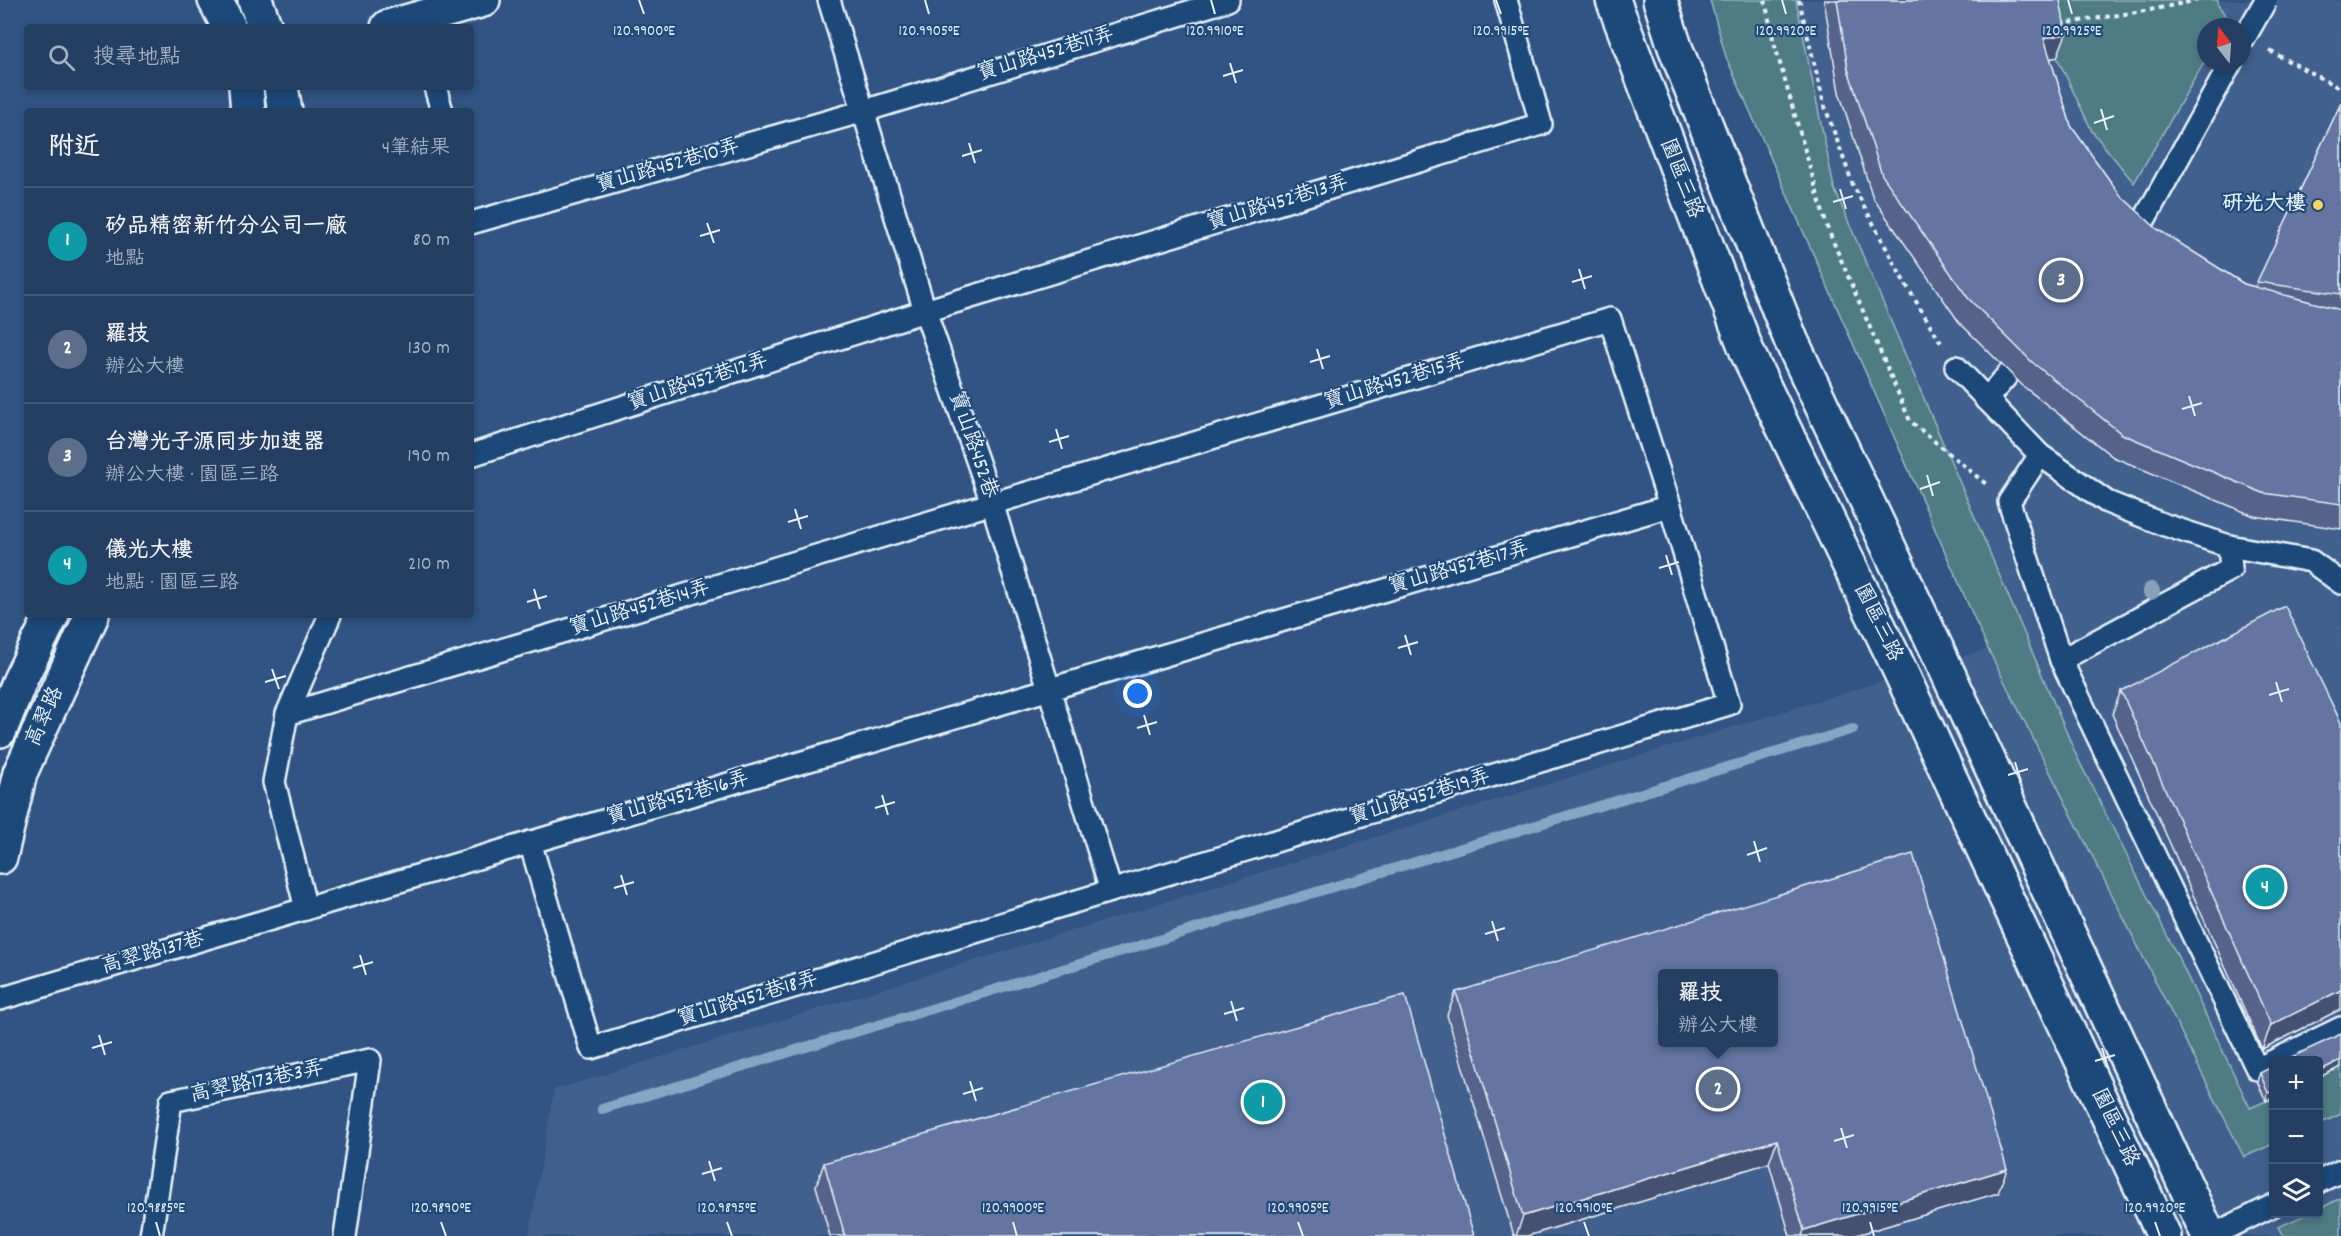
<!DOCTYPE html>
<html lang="zh-TW">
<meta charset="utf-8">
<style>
:root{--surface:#253f63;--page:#314a6c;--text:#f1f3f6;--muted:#a3afbe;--line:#425878;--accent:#ffd166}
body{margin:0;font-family:Dekko,"LXGW WenKai TC",sans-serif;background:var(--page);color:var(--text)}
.controls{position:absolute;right:18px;bottom:18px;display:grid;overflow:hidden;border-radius:6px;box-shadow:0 3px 9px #0003}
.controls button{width:54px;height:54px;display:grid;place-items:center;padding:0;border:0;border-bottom:2px solid var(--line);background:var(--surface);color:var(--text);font:30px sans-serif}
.compass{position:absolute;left:2197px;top:18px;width:54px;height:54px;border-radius:50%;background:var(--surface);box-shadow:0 3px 9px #0003;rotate:343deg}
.you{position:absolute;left:1138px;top:694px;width:21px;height:21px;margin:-15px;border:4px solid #fff;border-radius:50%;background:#1a73e8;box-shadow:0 0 0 9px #1a73e833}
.badge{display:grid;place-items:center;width:39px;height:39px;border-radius:50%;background:var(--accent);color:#fff;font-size:20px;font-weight:700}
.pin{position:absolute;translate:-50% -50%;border:3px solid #fff;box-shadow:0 2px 6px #0006}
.popup{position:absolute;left:1658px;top:969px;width:120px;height:78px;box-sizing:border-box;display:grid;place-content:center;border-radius:6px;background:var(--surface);filter:drop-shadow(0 2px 4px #0005);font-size:20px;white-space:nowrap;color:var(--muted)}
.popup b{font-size:22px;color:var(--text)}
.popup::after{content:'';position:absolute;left:50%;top:100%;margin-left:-12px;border:12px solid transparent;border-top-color:var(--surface)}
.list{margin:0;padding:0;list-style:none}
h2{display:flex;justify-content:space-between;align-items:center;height:78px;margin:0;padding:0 24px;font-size:26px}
h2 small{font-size:20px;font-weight:400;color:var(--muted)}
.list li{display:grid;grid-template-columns:39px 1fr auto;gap:18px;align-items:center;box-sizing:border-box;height:108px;padding:0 24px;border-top:2px solid var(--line)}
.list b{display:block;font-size:22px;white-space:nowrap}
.list p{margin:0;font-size:20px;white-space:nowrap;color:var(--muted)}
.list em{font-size:20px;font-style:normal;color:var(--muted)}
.icon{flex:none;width:33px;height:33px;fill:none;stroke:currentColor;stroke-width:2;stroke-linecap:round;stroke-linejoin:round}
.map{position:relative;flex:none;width:2341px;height:1236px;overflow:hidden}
.search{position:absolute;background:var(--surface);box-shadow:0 3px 9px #0003;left:24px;top:24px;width:450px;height:66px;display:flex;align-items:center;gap:15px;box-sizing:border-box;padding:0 21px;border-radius:6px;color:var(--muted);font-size:22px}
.panel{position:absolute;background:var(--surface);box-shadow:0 3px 9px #0003;left:24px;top:108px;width:450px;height:510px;border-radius:6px}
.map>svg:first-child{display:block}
.built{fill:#43618e;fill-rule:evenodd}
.green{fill:#507b83;stroke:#9cb6be;stroke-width:1.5}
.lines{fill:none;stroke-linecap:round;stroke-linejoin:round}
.stream{stroke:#85a7c3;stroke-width:10}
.service-casing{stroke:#e8f1f8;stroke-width:26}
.minor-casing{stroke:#e8f1f8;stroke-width:38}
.tertiary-casing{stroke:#e8f1f8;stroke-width:38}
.path{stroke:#e8f1f8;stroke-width:4;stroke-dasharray:4.5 4.5;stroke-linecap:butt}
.service{stroke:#1f4a7a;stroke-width:21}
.minor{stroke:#1f4a7a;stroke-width:33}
.tertiary{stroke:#1f4a7a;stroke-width:33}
.service-bridge-casing{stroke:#e8f1f8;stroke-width:26;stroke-linecap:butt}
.service-bridge{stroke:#1f4a7a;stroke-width:21}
.tree{fill:#89a0ba}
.wall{fill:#55648a;stroke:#e8f1f8;stroke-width:1.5}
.shaded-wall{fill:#455170;stroke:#e8f1f8;stroke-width:1.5}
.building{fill:#6374a0;stroke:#e8f1f8;stroke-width:1.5;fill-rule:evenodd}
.ticks{fill:none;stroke:#e8f1f8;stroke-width:2}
.poi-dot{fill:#ffd166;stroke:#1f4a7a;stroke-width:2}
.labels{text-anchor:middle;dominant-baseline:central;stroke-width:4.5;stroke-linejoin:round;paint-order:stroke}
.street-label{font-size:21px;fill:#e8f1f8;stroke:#1f4a7a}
.poi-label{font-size:21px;font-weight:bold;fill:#e8f1f8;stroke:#1f4a7a;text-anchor:end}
.ticks-label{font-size:15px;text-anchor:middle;fill:#e8f1f8;stroke:#1f4a7a;stroke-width:4.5;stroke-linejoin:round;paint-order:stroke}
</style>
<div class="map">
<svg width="2341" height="1236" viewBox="0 0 2341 1236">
<rect width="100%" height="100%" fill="#315484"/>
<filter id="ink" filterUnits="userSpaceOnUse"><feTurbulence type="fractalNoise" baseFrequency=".0167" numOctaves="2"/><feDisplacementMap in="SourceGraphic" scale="12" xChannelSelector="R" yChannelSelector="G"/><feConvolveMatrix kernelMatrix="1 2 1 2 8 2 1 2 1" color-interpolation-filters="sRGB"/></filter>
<g filter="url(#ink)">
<path class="built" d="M1710 0H2341V1236H529L554 1090 1987 649 1726 57ZM2206 27H2242V63H2206ZM1662 974H1774V1042H1662ZM2274 1060H2318V1214H2274Z"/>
<g class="green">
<path d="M1710 0H1796L1834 188 2077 757 2180 961 2250 1108 2273 1098V1144L2244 1157 1988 649 1726 57Z"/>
<path d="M2047 0H2218V5L2229 20 2225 27H2206V59L2134 183 2092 131 2057 57Z"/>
<path d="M2341 1067V1114L2319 1124 2318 1077Z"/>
<path d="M2341 1198V1236H2283L2278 1227 2308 1214H2318L2319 1209Z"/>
</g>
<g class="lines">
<path class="stream" d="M602 1109 1853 729"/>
<defs>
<g id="service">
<path d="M829 0 925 311 992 503 1111 891"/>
<path d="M435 87 442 111"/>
<path d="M471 223 864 111 1228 0"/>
<path d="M2128 238 2143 222 2231 63"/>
<path d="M1956 367 2040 455 2107 502 2162 524 2229 546 2311 561 2341 583"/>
<path d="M1986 400 2028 351"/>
<path d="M471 455 925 311 1541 124 1506 0"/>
<path d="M2040 455 2009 502 2061 660 2257 1069 2341 1028"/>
<path d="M2061 660 2231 569 2229 546"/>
<path d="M287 714 1610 319 1670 506 1729 704 591 1048 530 842"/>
<path d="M306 909 274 782 287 714 330 615"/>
<path d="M0 999 1670 506"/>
<path d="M2318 1182 2341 1171"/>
<path d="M151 1236 171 1101 370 1060 345 1236"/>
<path d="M2211 1236 2274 1205"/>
</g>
<path id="minor" d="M388 27 483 0"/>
<g id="tertiary">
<path d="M215 0 229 27"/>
<path d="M255 0 265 27"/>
<path d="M1613 0 1748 354 1895 660 2164 1236"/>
<path d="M1660 0 1675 47 1791 340 1939 654 2209 1236"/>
<path d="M246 87 248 111"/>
<path d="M281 87 285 111"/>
<path d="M0 730 20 680 52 615"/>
<path d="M0 857 20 773 92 615"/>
</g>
</defs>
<use href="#service" class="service-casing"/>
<use href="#minor" class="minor-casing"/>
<use href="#tertiary" class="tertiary-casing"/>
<g class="path">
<path d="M1765 0 1773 39 1827 227 1910 421 1986 484"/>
<path d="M1799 0 1824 104 1853 185 1902 278 1941 343"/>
<path d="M2061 24 2150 10 2198 0"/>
<path d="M2270 51 2341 89"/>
</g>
<use href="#service" class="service"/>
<use href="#minor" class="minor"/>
<use href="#tertiary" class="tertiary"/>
<defs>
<path id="service-bridge" d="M2242 42 2266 0"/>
</defs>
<use href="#service-bridge" class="service-bridge-casing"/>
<use href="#service-bridge" class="service-bridge"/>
</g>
<circle class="tree" cx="2151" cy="591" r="9"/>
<g class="wall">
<path d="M1824 0H2060L2057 57 2050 58 2071 126 2120 195 2157 229 2244 284 2255 287 2341 103V529L2254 516 2113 457 2023 386 1959 322 1873 198 1839 92Z"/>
<path d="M2121 691 2341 1009 2262 1049 2112 714Z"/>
<path d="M1456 992 1998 1193 1853 1236H1790L1769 1163 1527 1236H1514L1447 1015Z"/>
<path d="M2274 1066V1098L2266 1101 2257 1081 2260 1073Z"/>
<path d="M824 1163 1474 1236H830L816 1186Z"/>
</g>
<g class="shaded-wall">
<path d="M2066 34 2057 57 2036 62 2044 38Z"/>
<path d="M2341 990V1009L2262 1049 2271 1025Z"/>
<path d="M2341 1060V1067L2319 1077V1071Z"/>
<path d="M2274 1091V1098L2266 1101 2268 1093Z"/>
<path d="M1777 1140 1769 1163 1527 1236H1516L1523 1216Z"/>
<path d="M2007 1169 1998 1193 1853 1236H1802L1804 1230Z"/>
</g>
<g class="building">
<path d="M1837 0H2060L2066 34 2044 38 2071 126 2120 195 2157 229 2244 284 2341 310V504L2263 493 2122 434 2032 362 1968 298 1882 175 1848 69Z"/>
<path d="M2341 103V294L2257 282Z"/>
<path d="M2285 606 2341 723V990L2271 1025 2121 691Z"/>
<path d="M1913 854 2007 1169 1804 1230 1777 1140 1523 1216 1456 992ZM1662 974H1773V1042H1662Z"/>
<path d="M1405 995 1474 1236H845L824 1163Z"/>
<path d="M2341 1034V1060L2319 1071V1060H2285Z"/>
<path d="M2274 1066V1091L2268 1093 2260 1073Z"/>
</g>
</g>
<path class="ticks" d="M639 0 644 14M925 0 929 14M1211 0 1215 14M1496 0 1501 14M1782 0 1786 14M2068 0 2072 14M1230 63 1236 83M1223 76 1243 70M2101 109 2107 130M2094 123 2114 116M969 143 975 163M962 156 982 150M1840 189 1846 209M1833 202 1853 196M707 223 714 243M700 236 720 230M1579 269 1585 289M1572 282 1592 276M1317 349 1323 369M1310 362 1330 356M2189 396 2195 416M2182 409 2202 403M1056 429 1062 449M1049 442 1069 436M1927 475 1933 496M1920 489 1940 482M795 509 801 529M788 522 808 516M1666 555 1672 575M1659 568 1679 562M534 589 540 609M527 602 547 596M1405 635 1411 655M1398 648 1418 642M272 669 279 689M265 682 286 676M2276 682 2282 702M2269 695 2289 689M1144 715 1150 735M1137 728 1157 722M2015 762 2021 782M2008 775 2028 769M882 795 888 815M875 808 895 802M1754 841 1760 862M1747 855 1767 848M621 875 627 895M614 888 634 882M1492 921 1498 941M1485 934 1505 928M360 955 366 975M353 968 373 962M1231 1001 1237 1021M1224 1014 1244 1008M99 1035 105 1055M92 1048 112 1042M2102 1048 2108 1068M2095 1061 2115 1055M970 1081 976 1101M963 1094 983 1088M1841 1128 1847 1148M1834 1141 1854 1135M709 1161 715 1181M702 1174 722 1168M156 1222 160 1236M441 1222 446 1236M727 1222 732 1236M1013 1222 1017 1236M1298 1222 1303 1236M1584 1222 1589 1236M1870 1222 1874 1236M2155 1222 2160 1236"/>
<circle class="poi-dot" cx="2318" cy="205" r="6"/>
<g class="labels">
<g class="street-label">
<text transform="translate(1046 55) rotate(-17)">寶山路452巷11弄</text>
<text transform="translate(668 167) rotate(-16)">寶山路452巷10弄</text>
<text transform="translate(1680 179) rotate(69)">園區三路</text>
<text transform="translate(1278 204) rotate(-17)">寶山路452巷13弄</text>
<text transform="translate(698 383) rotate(-18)">寶山路452巷12弄</text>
<text transform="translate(1395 383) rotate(-17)">寶山路452巷15弄</text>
<text transform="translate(972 445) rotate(71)">寶山路452巷</text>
<text transform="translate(1459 569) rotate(-16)">寶山路452巷17弄</text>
<text transform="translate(640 609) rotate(-17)">寶山路452巷14弄</text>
<text transform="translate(1877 623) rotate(64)">園區三路</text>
<text transform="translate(46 717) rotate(-66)">高翠路</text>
<text transform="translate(1420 798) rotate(-17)">寶山路452巷19弄</text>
<text transform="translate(678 799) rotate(-16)">寶山路452巷16弄</text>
<text transform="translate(153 954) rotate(-16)">高翠路137巷</text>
<text transform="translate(748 1000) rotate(-17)">寶山路452巷18弄</text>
<text transform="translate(257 1083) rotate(-12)">高翠路173巷3弄</text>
<text transform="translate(2114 1128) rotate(65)">園區三路</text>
</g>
<g class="poi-label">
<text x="2306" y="205">研光大樓</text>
</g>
</g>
<g class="ticks-label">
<text x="2072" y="35">120.9925°E</text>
<text x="644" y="35">120.9900°E</text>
<text x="929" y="35">120.9905°E</text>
<text x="1215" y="35">120.9910°E</text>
<text x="1501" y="35">120.9915°E</text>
<text x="1786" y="35">120.9920°E</text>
<text x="156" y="1212">120.9885°E</text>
<text x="441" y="1212">120.9890°E</text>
<text x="727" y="1212">120.9895°E</text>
<text x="1013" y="1212">120.9900°E</text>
<text x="1298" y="1212">120.9905°E</text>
<text x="1584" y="1212">120.9910°E</text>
<text x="1870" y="1212">120.9915°E</text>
<text x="2155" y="1212">120.9920°E</text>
</g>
</svg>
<div class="controls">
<button>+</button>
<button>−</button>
<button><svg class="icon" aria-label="layers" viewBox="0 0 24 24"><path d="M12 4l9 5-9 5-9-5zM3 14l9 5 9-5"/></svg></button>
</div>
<svg class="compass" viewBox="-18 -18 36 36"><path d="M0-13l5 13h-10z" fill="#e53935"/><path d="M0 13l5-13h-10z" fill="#a3afbe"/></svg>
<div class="you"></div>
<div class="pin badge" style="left:1263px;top:1102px;background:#0f9aa8">1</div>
<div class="pin badge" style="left:1718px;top:1089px;background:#5c6f8a">2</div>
<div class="popup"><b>羅技</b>辦公大樓</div>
<div class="pin badge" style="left:2061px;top:280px;background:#5c6f8a">3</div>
<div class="pin badge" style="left:2265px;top:887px;background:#0f9aa8">4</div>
<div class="search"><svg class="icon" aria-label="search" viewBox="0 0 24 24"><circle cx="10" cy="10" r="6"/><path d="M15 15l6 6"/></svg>搜尋地點</div>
<section class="panel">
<h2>附近<small>4筆結果</small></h2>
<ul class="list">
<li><span class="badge" style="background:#0f9aa8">1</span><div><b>矽品精密新竹分公司一廠</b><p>地點</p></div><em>80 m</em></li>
<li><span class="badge" style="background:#5c6f8a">2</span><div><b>羅技</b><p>辦公大樓</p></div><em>130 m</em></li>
<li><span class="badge" style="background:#5c6f8a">3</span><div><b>台灣光子源同步加速器</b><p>辦公大樓 · 園區三路</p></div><em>190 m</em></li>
<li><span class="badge" style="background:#0f9aa8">4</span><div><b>儀光大樓</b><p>地點 · 園區三路</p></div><em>210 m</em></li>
</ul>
</section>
</div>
